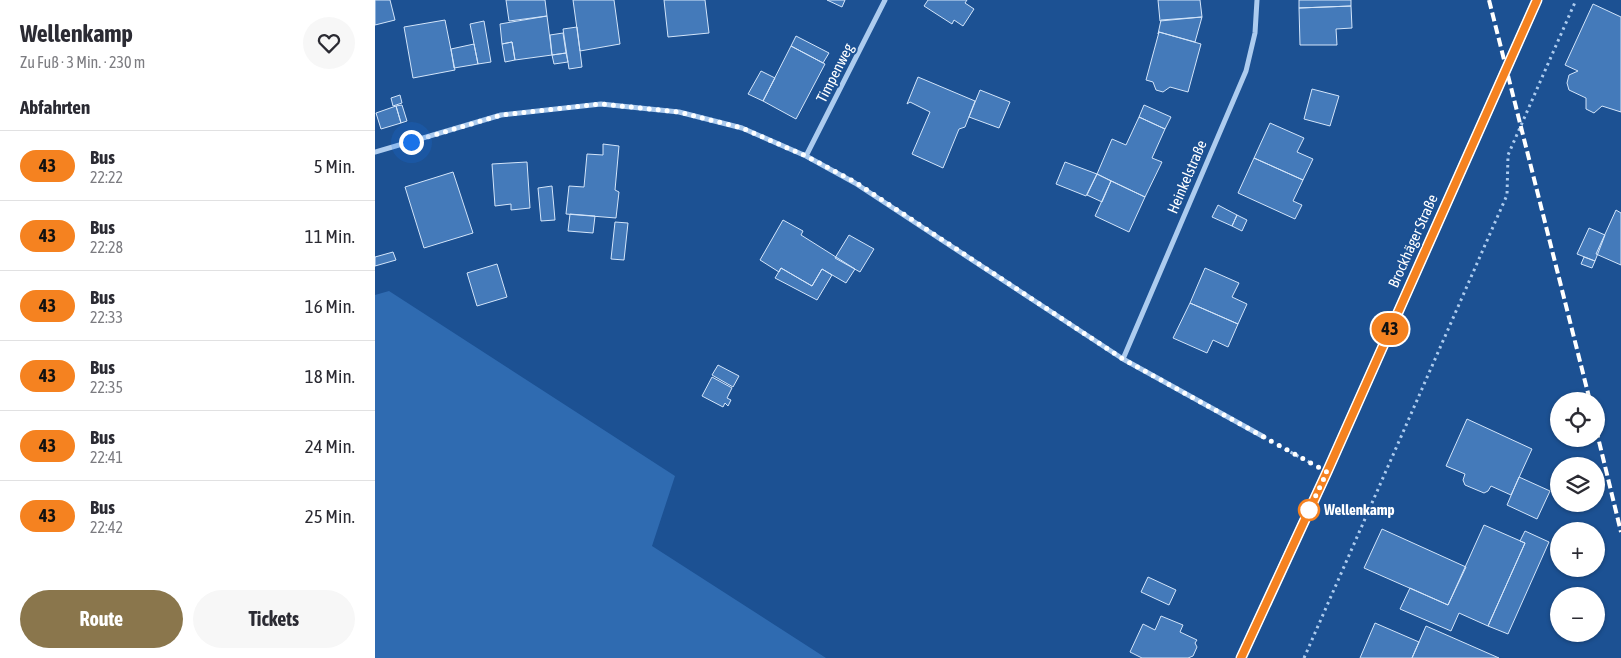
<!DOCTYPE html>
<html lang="de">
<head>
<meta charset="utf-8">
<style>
  :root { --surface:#fff; --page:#f7f7f7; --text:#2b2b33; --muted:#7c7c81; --line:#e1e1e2; --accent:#8a764c }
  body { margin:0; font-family:"Asap Condensed",sans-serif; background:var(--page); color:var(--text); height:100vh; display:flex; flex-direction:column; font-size:19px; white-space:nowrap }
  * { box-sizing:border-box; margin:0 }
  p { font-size:16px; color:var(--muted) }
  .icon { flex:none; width:28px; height:28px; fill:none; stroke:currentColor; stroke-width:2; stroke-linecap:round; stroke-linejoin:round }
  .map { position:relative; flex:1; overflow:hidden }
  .sheet { display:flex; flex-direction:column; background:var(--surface); width:375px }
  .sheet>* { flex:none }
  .badge { padding:0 10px; border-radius:16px; font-size:18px; line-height:32px }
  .controls { position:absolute; left:1175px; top:392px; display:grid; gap:10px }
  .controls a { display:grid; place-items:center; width:55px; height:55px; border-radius:50%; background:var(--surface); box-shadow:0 1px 4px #0004; font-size:25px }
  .you { position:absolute; width:25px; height:25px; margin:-12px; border:4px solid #fff; border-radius:50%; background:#1a73e8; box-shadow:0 0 0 8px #1a73e833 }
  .map>.badge { position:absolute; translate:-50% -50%; box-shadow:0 0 0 2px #fff }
  h2 { padding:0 20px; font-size:19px; line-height:45px }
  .round { display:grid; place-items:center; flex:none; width:52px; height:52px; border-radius:26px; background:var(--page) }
  .head { display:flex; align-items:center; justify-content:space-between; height:85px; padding:0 20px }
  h1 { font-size:24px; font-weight:700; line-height:38px }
  .button { display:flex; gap:10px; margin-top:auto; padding:10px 20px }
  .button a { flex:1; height:58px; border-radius:30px; background:var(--accent); color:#fff; font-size:20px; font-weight:700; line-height:58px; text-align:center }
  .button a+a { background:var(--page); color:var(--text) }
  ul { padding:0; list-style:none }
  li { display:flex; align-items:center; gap:15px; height:70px; padding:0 20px; border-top:1px solid var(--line) }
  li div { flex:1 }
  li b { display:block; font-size:19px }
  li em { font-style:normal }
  li .badge { min-width:55px; font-weight:700; text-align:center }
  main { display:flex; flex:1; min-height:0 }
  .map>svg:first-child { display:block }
</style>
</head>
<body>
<main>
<section class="sheet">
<div class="head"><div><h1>Wellenkamp</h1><p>Zu Fuß · 3 Min. · 230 m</p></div><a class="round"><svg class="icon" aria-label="heart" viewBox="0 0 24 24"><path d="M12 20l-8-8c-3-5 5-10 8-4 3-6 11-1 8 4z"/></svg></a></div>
<h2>Abfahrten</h2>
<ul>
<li><span class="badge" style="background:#f58220;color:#111">43</span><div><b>Bus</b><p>22:22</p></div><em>5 Min.</em></li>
<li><span class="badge" style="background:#f58220;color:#111">43</span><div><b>Bus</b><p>22:28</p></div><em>11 Min.</em></li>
<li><span class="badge" style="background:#f58220;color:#111">43</span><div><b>Bus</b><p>22:33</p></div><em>16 Min.</em></li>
<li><span class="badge" style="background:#f58220;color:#111">43</span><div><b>Bus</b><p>22:35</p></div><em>18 Min.</em></li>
<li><span class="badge" style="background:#f58220;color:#111">43</span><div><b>Bus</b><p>22:41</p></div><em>24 Min.</em></li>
<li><span class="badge" style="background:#f58220;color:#111">43</span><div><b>Bus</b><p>22:42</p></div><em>25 Min.</em></li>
</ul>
<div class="button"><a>Route</a><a>Tickets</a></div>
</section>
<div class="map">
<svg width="1246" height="658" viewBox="0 0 1246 658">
  <rect width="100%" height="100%" fill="#1c5193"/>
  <path fill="#2f6bb1" d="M14,291L300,476L277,546L451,658H0V295Z"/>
  <path fill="#447aba" stroke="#d3e5fa" d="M0,0H15L20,20L0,25Z
    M131,0H170L172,16L134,21Z
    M198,0H239L245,44L205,51Z
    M289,0H330L334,33L293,37Z
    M452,0H470L467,7Z
    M553,0H592L590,3L599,9L588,26L579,20L577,24L549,6Z
    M783,0H825L827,17L785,21Z
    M924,0H976V6L924,8Z
    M1218,4L1246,17V112L1227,106L1219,113L1211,109V98L1194,90L1192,83L1194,75L1203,71L1190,65Z
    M976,6L977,28L961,29L962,45H925L924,8Z
    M172,16L177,55L140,60L137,42L127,44L125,24Z
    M827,17L820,42L784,32L783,34L786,20Z
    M70,20L80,70L38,78L29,27Z
    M109,21L116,62L103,64L95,24Z
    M202,27L207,67L194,69L188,29Z
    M784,32L826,44L813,92L795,87L788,92L781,90L778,82L771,80Z
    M188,33L191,53L177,55L175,35Z
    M421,36L454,53L448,63L416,46Z
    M137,42L140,60L130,62L127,44Z
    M99,44L103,64L79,68L76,49Z
    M416,46L450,64L421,119L388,101Z
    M191,53L193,62L179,64L177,55Z
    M386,71L400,78L388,101L373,94Z
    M543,77L600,101L590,127L584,129L568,168L537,154L555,112L535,102L532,104Z
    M937,89L964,96L955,126L929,119Z
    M605,90L635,102L624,128L594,117Z
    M25,95L27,103L18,106L16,98Z
    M27,105L32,121L26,123L21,106Z
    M769,105L796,117L790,129L764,117Z
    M21,106L26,123L6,129L1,113Z
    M764,117L790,129L777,158L787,162L770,197L722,174L737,139L751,145Z
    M895,123L929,138L922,152L938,159L928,180L879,158Z
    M228,144L244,146L240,190L244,192L241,218L191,214L194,186L209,187L212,154L228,155Z
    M879,158L928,180L918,201L927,205L920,219L863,193Z
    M152,162L155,208L136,210V204L120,206L117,164Z
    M690,162L722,174L711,196L681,184Z
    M78,172L98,233L49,248L30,187Z
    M722,174L736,181L727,202L712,195Z
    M736,181L770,197L754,232L720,216Z
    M177,186L180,220L166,221L163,188Z
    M843,205L862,215L857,226L837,217Z
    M1241,210L1246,213V265L1221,254Z
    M195,214L220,216L218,233L193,231Z
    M862,215L872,220L867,231L857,226Z
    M408,220L428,231L426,235L480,269L471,283L447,269L437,286L406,268L404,272L385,260Z
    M240,222L253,223L249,260L236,259Z
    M1214,228L1230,235L1220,261L1202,254Z
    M474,235L499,249L485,272L460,258Z
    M18,252L21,260L0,266V257Z
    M1209,257L1220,261L1217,268L1206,264Z
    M122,264L132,297L102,306L92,273Z
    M406,268L437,286L447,269L457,275L442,300L400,278Z
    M830,268L864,283L857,297L872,304L863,324L815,303Z
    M815,303L863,324L853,347L838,340L832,353L798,338Z
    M343,365L364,376L358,387L337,375Z
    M337,377L357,388L352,398L356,400L353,406L350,403L348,407L327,396Z
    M1092,419L1157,449L1136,495L1116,486L1113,491L1109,493L1090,485L1088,480L1090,474L1071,466Z
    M1144,477L1175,491L1162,519L1132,505Z
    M1109,525L1150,543L1113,626L1084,613L1076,631L1025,609L1035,588L1073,605Z
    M1007,529L1091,567L1073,605L989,568Z
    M1150,531L1174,542L1133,634L1113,626L1150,543L1145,541Z
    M773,577L801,590L794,605L766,592Z
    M786,616L808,625L805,632L822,640L820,643L822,647L818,656L813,658H767L755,652L768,624L780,630Z
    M1000,623L1044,642L1037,658H985Z
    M1051,626L1124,658H1037Z"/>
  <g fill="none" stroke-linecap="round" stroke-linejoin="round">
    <path stroke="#adccef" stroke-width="3" stroke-dasharray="2.5 4" stroke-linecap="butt" d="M904,446L934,462
      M929,658L1132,195L1133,155L1201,0"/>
    <path stroke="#adccef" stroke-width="5" d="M0,152L126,115L226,104L304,112L367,128L431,156L480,183L748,359L889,437
      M431,156L510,0
      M748,359L871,71L880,33L882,0"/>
    <path stroke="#dae9fb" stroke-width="10" d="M866,658L952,472L1162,0"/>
    <path stroke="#fff" stroke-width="4" stroke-dasharray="9 4" stroke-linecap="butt" d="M1114,0L1215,401
      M1221,429L1246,532"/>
  </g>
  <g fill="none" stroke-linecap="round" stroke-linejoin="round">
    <g stroke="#fff" stroke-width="11">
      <path id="line" d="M866,658L952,472L1162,0"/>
    </g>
    <use href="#line" stroke="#f58220" stroke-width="8"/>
    <path stroke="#fff" stroke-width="5" stroke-dasharray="0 9" d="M36,142L126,115L226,104L304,112L367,128L431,156L480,182L748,359L952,472L934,510"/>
  </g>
  <circle fill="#fff" stroke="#f58220" stroke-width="2.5" cx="934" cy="510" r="10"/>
  <g text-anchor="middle" stroke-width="4" stroke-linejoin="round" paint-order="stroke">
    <g font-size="15" fill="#fff" stroke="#1c5193">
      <text transform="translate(460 73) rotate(-63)" y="5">Timpenweg</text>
      <text transform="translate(812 177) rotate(-67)" y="5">Heinkelstraße</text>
      <text transform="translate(1038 241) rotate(-66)" y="5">Brockhäger Straße</text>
    </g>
    <g font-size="15" font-weight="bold" fill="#fff" stroke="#1c5193" text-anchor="start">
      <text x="949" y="515">Wellenkamp</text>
    </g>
  </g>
</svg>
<div class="controls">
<a><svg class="icon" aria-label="locate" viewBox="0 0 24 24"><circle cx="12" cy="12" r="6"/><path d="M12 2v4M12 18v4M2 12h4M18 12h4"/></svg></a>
<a><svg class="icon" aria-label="layers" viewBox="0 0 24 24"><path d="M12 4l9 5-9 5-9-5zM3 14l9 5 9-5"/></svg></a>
<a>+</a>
<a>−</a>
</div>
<div class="you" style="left:36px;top:142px"></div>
<b class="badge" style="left:1015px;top:329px;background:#f58220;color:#111">43</b>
</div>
</main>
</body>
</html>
